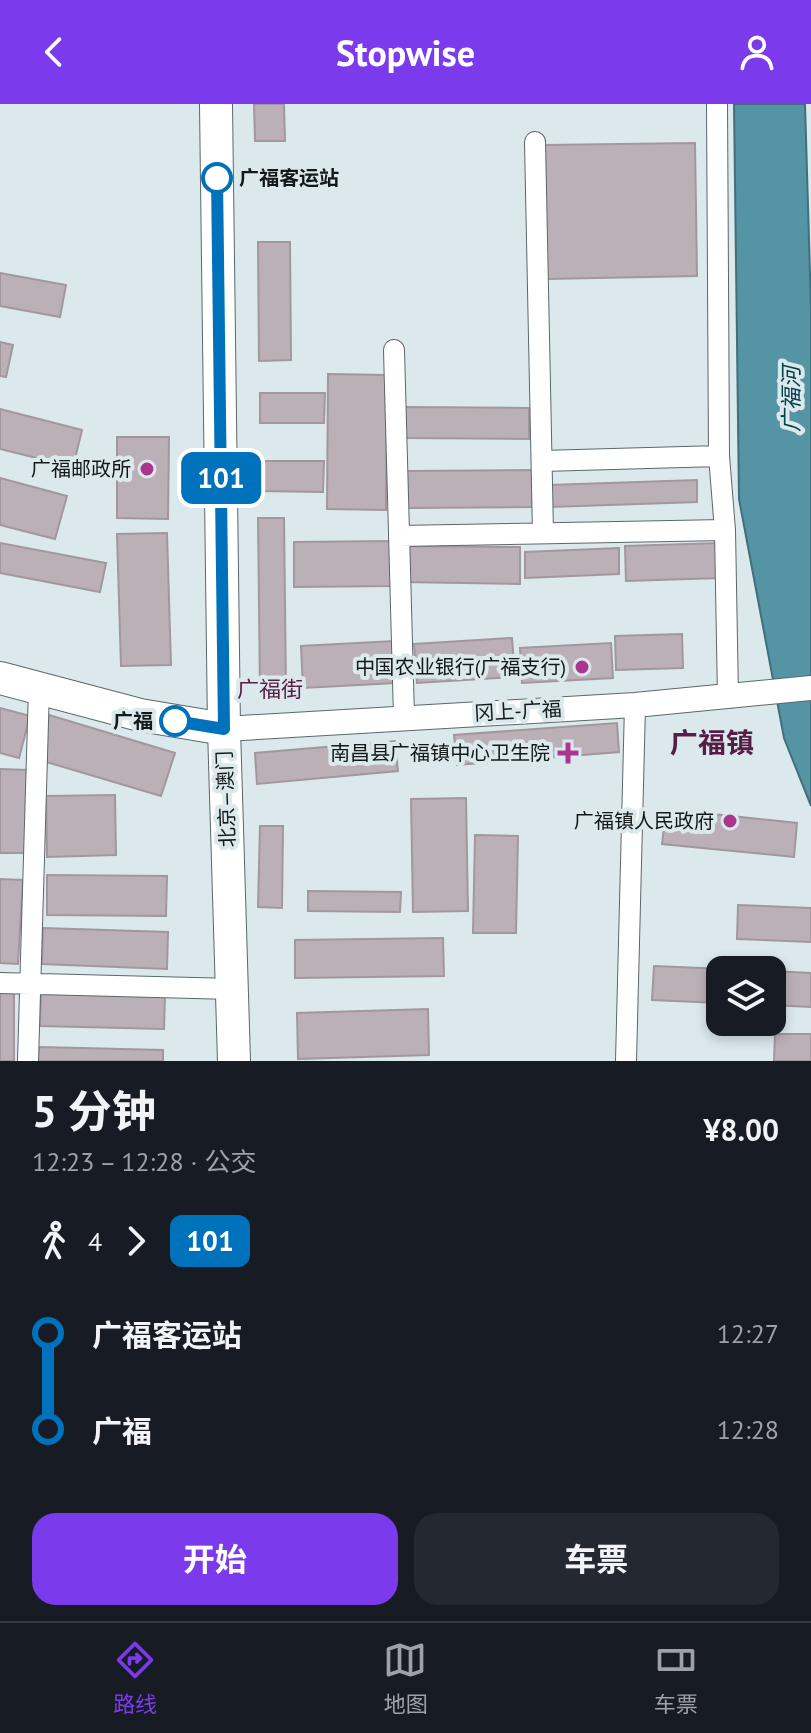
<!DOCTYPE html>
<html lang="zh">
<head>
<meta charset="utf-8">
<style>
  :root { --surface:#171b24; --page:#242831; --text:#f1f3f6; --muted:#9ea1a6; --line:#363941; --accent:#7c3aed }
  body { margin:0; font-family:"PT Sans","Noto Sans SC",sans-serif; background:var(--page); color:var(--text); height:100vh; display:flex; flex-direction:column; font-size:30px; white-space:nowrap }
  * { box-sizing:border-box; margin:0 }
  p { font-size:26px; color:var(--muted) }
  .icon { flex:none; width:44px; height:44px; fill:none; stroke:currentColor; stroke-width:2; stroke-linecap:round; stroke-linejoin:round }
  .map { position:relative; height:957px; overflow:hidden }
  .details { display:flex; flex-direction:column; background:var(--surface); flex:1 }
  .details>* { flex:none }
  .badge { padding:0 16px; border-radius:12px; font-size:28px; line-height:52px }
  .tools { position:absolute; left:706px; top:852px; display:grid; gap:16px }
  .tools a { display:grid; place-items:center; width:80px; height:80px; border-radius:16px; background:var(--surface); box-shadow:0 4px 12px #0003; font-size:40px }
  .map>.badge { position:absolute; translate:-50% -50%; box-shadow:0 0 0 4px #fff }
  .legs { display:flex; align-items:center; gap:12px; height:88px; padding:0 32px; font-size:26px }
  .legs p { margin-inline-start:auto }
  .headline { display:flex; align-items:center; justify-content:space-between; height:136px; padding:0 32px }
  h1 { font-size:44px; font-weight:700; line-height:60px }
  .button { display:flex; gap:16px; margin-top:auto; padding:16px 32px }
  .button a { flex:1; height:92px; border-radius:24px; background:var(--accent); color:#fff; font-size:32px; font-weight:700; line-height:92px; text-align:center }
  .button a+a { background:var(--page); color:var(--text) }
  ul { padding:0 32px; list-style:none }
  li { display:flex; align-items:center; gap:28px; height:96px; font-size:30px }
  li i { display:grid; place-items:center; width:12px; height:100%; margin:0 10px; background:currentColor }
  li i::after { content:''; width:20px; height:20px; margin:-10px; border:6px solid; border-radius:50%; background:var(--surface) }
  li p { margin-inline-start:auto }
  li:first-child i { background:linear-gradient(#0000 50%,currentColor 0) }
  li:last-child i { background:linear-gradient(currentColor 50%,#0000 0) }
  header { display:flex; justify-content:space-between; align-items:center; height:104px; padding:0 32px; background:var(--accent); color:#fff; font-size:36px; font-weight:700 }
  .dock { display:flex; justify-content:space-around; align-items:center; height:112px; border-top:2px solid var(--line); background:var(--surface); font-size:22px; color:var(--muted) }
  .dock a { display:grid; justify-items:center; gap:4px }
  .dock .on { color:var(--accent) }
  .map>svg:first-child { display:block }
</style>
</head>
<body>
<header><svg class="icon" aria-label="back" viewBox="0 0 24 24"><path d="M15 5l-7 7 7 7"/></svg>Stopwise<svg class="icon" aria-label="person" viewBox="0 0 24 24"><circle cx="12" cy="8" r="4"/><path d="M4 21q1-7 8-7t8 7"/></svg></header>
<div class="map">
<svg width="811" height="957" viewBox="0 0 811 957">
  <rect width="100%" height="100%" fill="#dbe8ec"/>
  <path fill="#5594a4" stroke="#416f7a" stroke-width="2" d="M734,0H805L811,204V702L784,634L739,395Z"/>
  <path fill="#bbb0b7" stroke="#a1979d" stroke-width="2" d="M254,0H284L285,37H255Z
    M695,39L697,172L547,175L545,41Z
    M258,138H290L291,256L259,257Z
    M0,169L66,181L60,213L0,202Z
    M0,238L13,241L6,273L0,272Z
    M328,270L387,271L386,406L327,405Z
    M260,289H325L324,319H260Z
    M404,303L529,304V335L404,334Z
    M0,305L82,326L73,363L0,345Z
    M117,333H169L168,415L117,414Z
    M259,357H324L323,388L259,387Z
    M532,366L533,403L408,404L407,367Z
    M0,374L67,392L55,435L0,421Z
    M697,376V398L550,403L549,381Z
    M258,414H284L286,586H260Z
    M167,429L171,561L121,562L117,430Z
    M392,437V482L294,483V438Z
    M0,439L106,459L100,488L0,469Z
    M720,439L721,474L626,477L625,442Z
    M402,442L520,443V480L402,478Z
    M619,444V470L525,474V448Z
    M682,530L683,564L616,566L615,532Z
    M512,534L515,573L417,579L414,540Z
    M394,537L396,579L303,584L301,542Z
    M611,539L613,574L522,579L520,544Z
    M0,604L30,612L19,654L0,649Z
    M49,611L175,649L161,692L43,657Z
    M617,619L619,648L457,661L454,631Z
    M395,637L398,667L257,680L255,649Z
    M0,665L28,666L26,749H0Z
    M115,691L116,751L47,753L46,692Z
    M466,694L468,807L413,808L411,695Z
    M666,705L797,719L794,753L662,740Z
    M260,722H283L282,804L258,803Z
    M475,731L518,732L516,829H473Z
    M47,771L167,772L166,812L47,811Z
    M0,775L23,776L18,860L0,859Z
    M308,787L401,788L400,808L308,807Z
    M738,801L811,804V838L737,835Z
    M43,824L168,828L167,865L42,860Z
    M443,834L444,872L295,874V836Z
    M654,862L747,866H720V899L652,896Z
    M772,867L811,869V903L772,901Z
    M0,888H14V957H0Z
    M41,888L165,891L164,925L40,922Z
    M428,905L429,951L298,955L297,909Z
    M775,930H811V957H774Z
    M39,943L163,946V957H38Z"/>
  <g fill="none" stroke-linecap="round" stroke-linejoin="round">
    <g stroke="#5c676a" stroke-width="22">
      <path id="minor" d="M717,0L719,352L725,426L728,594
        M535,38L543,429
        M394,246L404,613
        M542,357L719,352
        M399,432L725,426
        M0,879L233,885
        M28,957L39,584
        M626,957L635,601"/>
    </g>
    <g stroke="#5c676a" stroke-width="26">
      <path id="tertiary" d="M224,625L635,601L811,584"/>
    </g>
    <g stroke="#5c676a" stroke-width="34">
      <path id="primary" d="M0,574L140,611L224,625"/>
    </g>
    <g stroke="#5c676a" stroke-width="34">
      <path id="trunk" d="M216,0L224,625L234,957"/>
    </g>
    <use href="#minor" stroke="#fff" stroke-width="20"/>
    <use href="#tertiary" stroke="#fff" stroke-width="24"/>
    <use href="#primary" stroke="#fff" stroke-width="32"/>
    <use href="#trunk" stroke="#fff" stroke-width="32"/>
  </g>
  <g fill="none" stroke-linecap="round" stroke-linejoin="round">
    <g stroke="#fff" stroke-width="18">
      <path id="line-1" d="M175,617L224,625L217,74"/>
    </g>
    <use href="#line-1" stroke="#0072bc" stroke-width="12"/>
  </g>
  <g fill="#fff" stroke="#0072bc" stroke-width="4">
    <circle cx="217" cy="74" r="14"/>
    <circle cx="175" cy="617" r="14"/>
  </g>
  <g fill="#ab368e" stroke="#dbe8ec" stroke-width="3">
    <circle cx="147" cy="365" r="8"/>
    <circle cx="582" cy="563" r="8"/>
    <path d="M564 637h8v8h8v8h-8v8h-8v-8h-8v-8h8z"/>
    <circle cx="730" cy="717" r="8"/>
  </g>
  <g text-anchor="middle" stroke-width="8" stroke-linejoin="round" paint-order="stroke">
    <g font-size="20" font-weight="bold" fill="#131819" stroke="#dbe8ec" text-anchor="start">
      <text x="239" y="81">广福客运站</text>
      <text x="153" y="624" text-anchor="end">广福</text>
    </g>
    <g font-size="20" fill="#131819" stroke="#dbe8ec" text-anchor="end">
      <text x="131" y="372">广福邮政所</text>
      <text x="566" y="570">中国农业银行(广福支行)</text>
      <text x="550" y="656">南昌县广福镇中心卫生院</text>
      <text x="714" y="724">广福镇人民政府</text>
    </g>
    <g font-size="20" fill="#131819" stroke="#dbe8ec">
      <text transform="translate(518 607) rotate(-3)" y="7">冈上-广福</text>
      <text transform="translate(226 695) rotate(-92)" y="7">北京—澳门</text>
    </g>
    <g font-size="22" font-style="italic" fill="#05414d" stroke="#dbe8ec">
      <text transform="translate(791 295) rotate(-90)" y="8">广福河</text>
    </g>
    <g font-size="22" fill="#561d47" stroke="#dbe8ec">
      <text x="270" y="593">广福街</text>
    </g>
    <g font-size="28" font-weight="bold" fill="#561d47" stroke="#dbe8ec">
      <text x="712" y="649">广福镇</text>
    </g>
  </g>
</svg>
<div class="tools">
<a><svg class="icon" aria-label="layers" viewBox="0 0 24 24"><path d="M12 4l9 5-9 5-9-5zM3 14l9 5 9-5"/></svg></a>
</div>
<b class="badge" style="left:221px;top:374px;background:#0072bc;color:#fff">101</b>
</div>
<section class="details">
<div class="headline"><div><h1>5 分钟</h1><p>12:23 – 12:28 · 公交</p></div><b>¥8.00</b></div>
<div class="legs"><svg class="icon" aria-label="walk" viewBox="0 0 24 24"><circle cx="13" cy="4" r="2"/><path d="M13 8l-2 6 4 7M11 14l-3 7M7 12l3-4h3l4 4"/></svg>4<svg class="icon" aria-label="forward" viewBox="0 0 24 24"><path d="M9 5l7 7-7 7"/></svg><b class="badge" style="background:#0072bc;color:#fff">101</b></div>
<ul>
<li><i style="color:#0072bc"></i><b>广福客运站</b><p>12:27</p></li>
<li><i style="color:#0072bc"></i><b>广福</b><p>12:28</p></li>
</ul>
<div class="button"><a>开始</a><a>车票</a></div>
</section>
<nav class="dock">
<a class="on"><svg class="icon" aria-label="directions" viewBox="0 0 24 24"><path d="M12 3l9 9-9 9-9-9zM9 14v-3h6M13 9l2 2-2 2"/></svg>路线</a>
<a><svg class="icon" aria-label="map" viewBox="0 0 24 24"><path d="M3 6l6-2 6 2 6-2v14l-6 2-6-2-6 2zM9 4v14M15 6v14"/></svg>地图</a>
<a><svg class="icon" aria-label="tickets" viewBox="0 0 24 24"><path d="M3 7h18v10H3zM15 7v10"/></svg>车票</a>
</nav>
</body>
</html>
